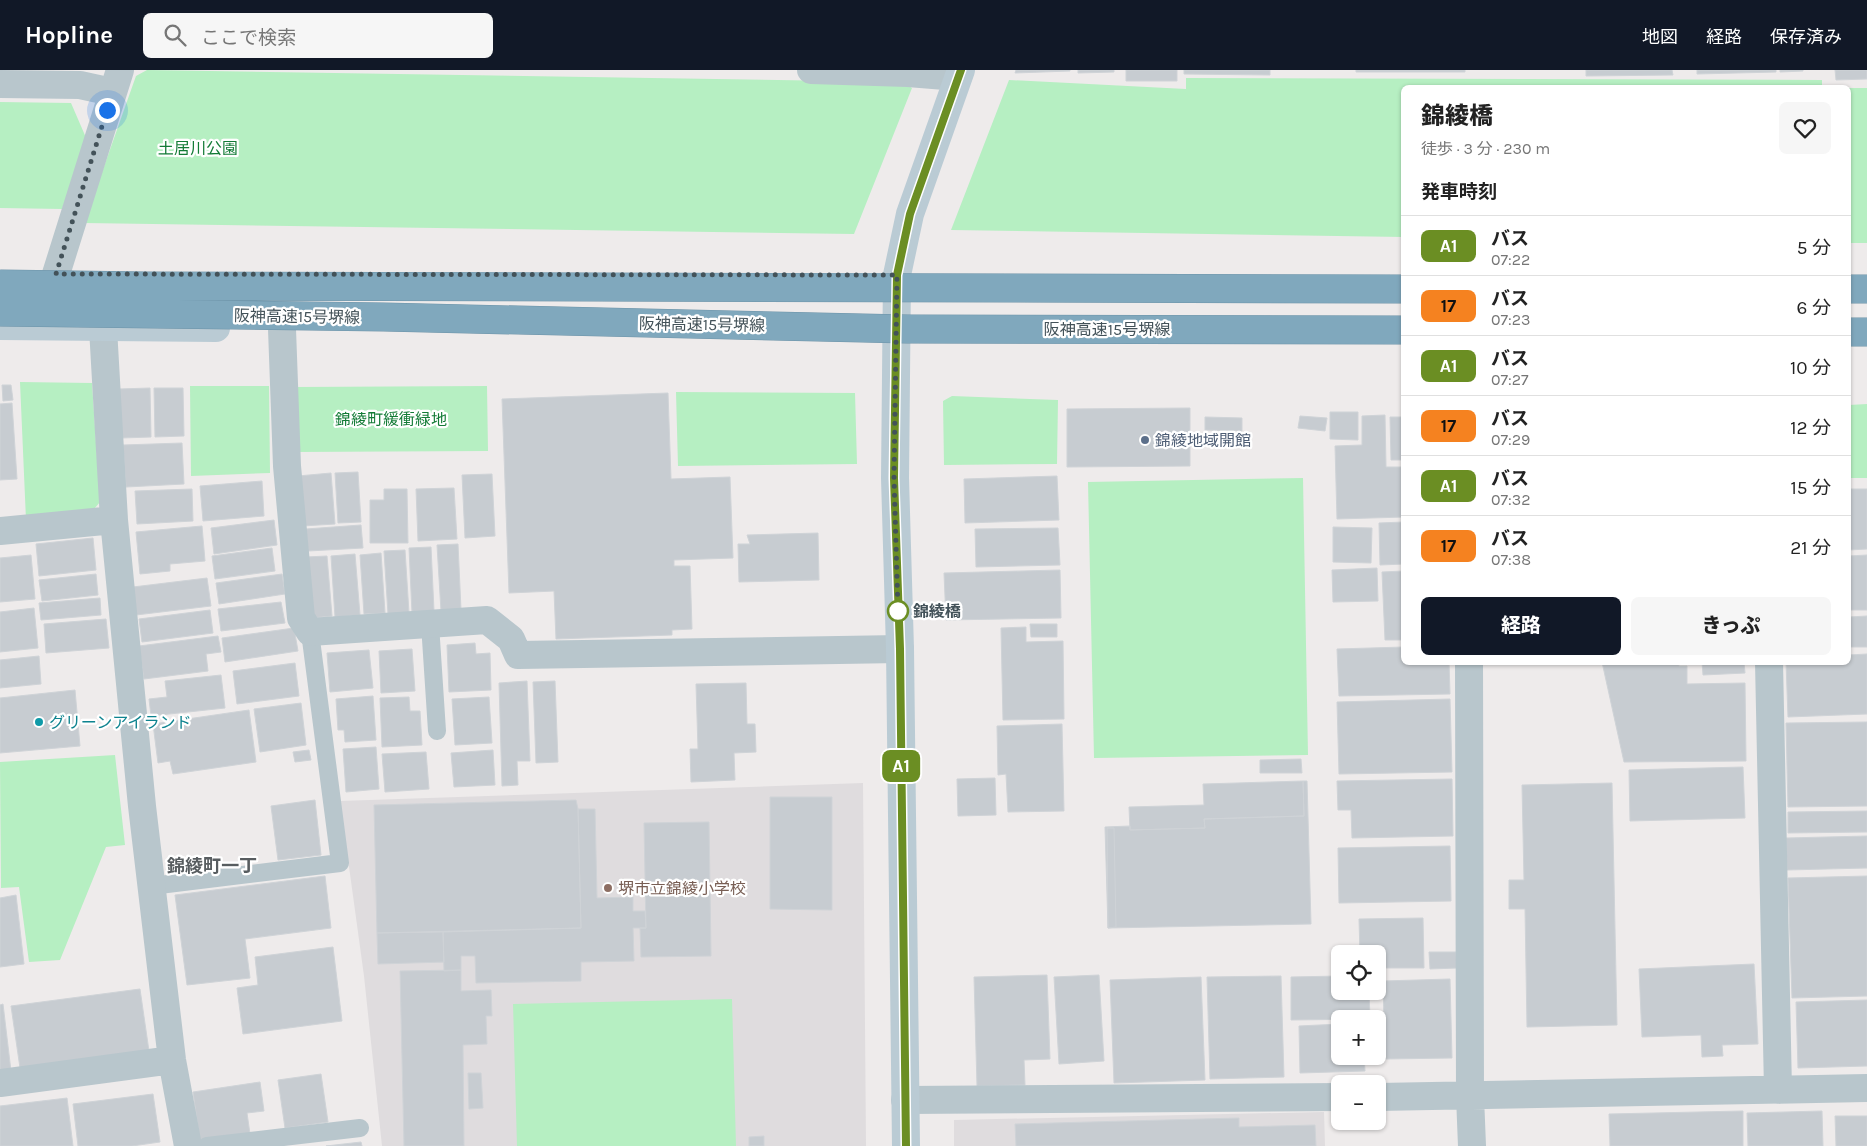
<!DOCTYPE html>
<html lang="ja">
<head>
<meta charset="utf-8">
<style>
  :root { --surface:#fff; --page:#f6f6f6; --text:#222; --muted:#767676; --line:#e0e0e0; --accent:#111827 }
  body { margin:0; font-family:Karla,"Noto Sans JP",sans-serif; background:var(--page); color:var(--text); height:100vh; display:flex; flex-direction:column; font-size:19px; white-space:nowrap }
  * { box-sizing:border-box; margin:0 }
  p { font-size:16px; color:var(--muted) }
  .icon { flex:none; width:28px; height:28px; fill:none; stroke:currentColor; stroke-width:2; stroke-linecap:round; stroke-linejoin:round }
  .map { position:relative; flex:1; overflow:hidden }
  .drawer { position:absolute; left:1401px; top:15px; width:450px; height:580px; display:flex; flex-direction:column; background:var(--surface); border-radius:8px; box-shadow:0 1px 4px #0004 }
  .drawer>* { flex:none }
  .badge { padding:0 10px; border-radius:8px; font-size:18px; line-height:32px }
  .buttons { position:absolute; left:1331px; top:875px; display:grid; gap:10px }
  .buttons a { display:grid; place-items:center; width:55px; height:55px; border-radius:8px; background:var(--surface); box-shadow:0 1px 4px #0004; font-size:25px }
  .you { position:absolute; width:25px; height:25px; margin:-12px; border:4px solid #fff; border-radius:50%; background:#1a73e8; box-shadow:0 0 0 8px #1a73e833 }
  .map>.badge { position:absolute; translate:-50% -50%; box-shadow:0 0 0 2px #fff }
  h2 { padding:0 20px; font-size:19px; line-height:45px }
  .round { display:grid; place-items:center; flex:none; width:52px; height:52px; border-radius:8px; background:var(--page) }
  .overview { display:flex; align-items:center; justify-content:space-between; height:85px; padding:0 20px }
  h1 { font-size:24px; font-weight:800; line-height:38px }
  .action { display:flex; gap:10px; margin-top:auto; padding:10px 20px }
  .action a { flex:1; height:58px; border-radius:8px; background:var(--accent); color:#fff; font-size:20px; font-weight:800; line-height:58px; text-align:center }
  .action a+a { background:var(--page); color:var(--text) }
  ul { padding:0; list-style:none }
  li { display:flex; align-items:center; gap:15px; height:60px; padding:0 20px; border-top:1px solid var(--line) }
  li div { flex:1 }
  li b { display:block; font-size:19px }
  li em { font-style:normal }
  li .badge { min-width:55px; font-weight:700; text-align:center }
  header { display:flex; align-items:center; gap:30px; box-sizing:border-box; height:70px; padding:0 25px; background:var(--accent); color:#fff }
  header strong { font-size:24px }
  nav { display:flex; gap:28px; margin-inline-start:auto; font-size:18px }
  .search { width:350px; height:45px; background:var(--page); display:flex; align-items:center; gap:12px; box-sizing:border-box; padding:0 18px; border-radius:8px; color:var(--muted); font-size:19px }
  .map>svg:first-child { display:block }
</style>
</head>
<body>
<header>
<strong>Hopline</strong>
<div class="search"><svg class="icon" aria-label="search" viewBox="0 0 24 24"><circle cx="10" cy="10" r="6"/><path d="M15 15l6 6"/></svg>ここで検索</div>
<nav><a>地図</a><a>経路</a><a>保存済み</a></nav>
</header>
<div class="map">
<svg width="1867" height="1076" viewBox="0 0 1867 1076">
  <rect width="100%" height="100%" fill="#eeebeb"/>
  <path fill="#dfdcde" d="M863,713L866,1076H382L364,906L340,731Z
    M1324,1042L1325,1076H954V1050Z"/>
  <path fill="#b6efc2" d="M147,0L902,12L912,18L854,164L84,153L136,6Z
    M1186,8L1822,10V17L1404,18V167L951,160L1009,10L1186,19Z
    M1849,18H1867V173H1849Z
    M0,32L71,33L87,70L62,139L0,138Z
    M20,312L92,313L100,432L89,445L26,450Z
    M190,316H269L270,403L191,406Z
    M487,316L488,381L295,382V317Z
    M676,322L855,323L857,394L678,396Z
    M952,326L1058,330L1057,394L944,395L943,331Z
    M1867,334V408H1849V335Z
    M1303,408L1308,685L1094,688L1088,412Z
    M115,685L125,775L106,777L60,890L29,892L19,817L1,818L0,692Z
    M732,929L736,1076H517L513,934Z"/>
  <path fill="#c7ccd1" stroke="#cfd3d7" d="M1016,0H1070V1L1015,3Z
    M1078,0H1114V2L1078,3Z
    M1126,0H1177V11H1126Z
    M1184,0H1270V5L1184,4Z
    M1356,0H1465V2H1356Z
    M1586,0H1672L1673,5L1586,6Z
    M1697,0H1776V2L1697,4Z
    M1780,0H1803V1L1780,2Z
    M1835,0H1867V9L1836,10Z
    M2,315H11L13,330L3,331Z
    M150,318L151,367L121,368L119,319Z
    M154,318H183L184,366L155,367Z
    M668,323L671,409L730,407L733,488L674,490V496H690L692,559L672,560V565L556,569L554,521L509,523L502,329Z
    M12,333L17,409L0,410V334Z
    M1190,338V396L1067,397V339Z
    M1330,342H1358V370L1330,369Z
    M1385,345L1386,397H1404V447L1337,449L1335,376L1362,375V346Z
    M1300,346L1327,348L1325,361L1298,358Z
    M1205,347L1242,348V361L1205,360Z
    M1390,347H1404V390H1391Z
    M182,373L184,414L126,417L123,375Z
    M358,402L361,452L338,453L335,403Z
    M331,403L335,454L302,456L298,406Z
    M492,404L495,466L465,468L462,405Z
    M1057,406L1059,450L965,453L964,409Z
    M262,411L264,446L203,451L200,416Z
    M454,418L457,469L418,471L416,419Z
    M192,419L193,451L137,454L135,421Z
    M384,419H407L408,473H370V430H384Z
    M1849,419H1867V479L1849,480Z
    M274,450L277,475L214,484L211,458Z
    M1404,452V494L1380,495L1379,453Z
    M361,455L363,478L308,481L306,459Z
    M202,456L205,491L170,494V501L140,504L136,462Z
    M1333,457L1372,458L1371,493L1333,492Z
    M1058,458L1060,495L976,497L975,459Z
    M818,463L819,510L739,512L738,474H750L747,465Z
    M93,468L96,500L39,506L36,474Z
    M458,474L461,540L441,541L437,475Z
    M431,477L434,541L412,543L409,478Z
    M272,478L275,501L215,509L212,486Z
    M405,480L409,543L388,544L384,481Z
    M381,483L385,543L364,544L360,485Z
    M355,484L360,545L335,547L331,486Z
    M31,485L35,529L0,532V488Z
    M1867,485V540H1849V486Z
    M327,486L332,546L311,548L306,487Z
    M1377,498L1378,531L1333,532L1332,500Z
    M1060,500L1061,548L946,550L944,503Z
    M1404,501V570H1385L1382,502Z
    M96,504L98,525L42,531L39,510Z
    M282,504L285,524L219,534L216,513Z
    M207,508L211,536L136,545L133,517Z
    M100,528L101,545L41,550L39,533Z
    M281,532L285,553L221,561L218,539Z
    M34,538L38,578L0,582V542Z
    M210,540L213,563L142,572L139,549Z
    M1867,546V577H1849V547Z
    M106,549L109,578L46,583L44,554Z
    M1030,554H1057V567H1031Z
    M1026,557V572L1063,571L1064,649L1003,650L1001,558Z
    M294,558L298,581L225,592L222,568Z
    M218,566L221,582L206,584L208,601L144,609L139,576Z
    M475,573L476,584L490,583L491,620L449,622L447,575Z
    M1404,577V592H1449L1450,624L1339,626L1337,579Z
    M412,579L415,621L381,623L379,581Z
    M369,580L373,618L330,622L327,583Z
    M1867,584V644L1788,647L1786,592H1849V585Z
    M39,586L41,614L0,618V590Z
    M1602,592H1679V596H1687V614L1745,613L1746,691L1624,692Z
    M1702,592H1744L1745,603L1703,605Z
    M295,593L299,626L237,634L233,601Z
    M221,605L225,638L151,646L149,629L167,627L165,611Z
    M527,611L530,691H517L518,715L502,716L499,613Z
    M555,611L558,692L536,693L533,612Z
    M746,613L747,654H755L756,682L734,683L735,710L691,712L690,679H698L696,614Z
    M75,620L80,676L0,683V628Z
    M373,626L376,670L345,672L344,660H338L336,629Z
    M409,627L410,641H420L422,675L382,677L380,628Z
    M489,627L492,673L455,675L452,629Z
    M1450,629L1452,702L1339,704L1337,632Z
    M301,633L306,675L260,682L254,639Z
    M249,640L256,692L173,704L170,691L158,693L153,654Z
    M1867,652V736L1788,737L1786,653Z
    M1062,654L1064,741L1008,742L1006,704L998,705L997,656Z
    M376,677L379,719L346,722L343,679Z
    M309,680L311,690L295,692L293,682Z
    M493,680L495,715L454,717L451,683Z
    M426,682L429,719L385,722L382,684Z
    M1301,689L1302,703H1260V690Z
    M1743,697L1745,748L1630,751L1629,700Z
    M995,708L996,745L958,746L957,709Z
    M1452,709L1453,766L1352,768L1351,740H1338L1337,711Z
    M1303,711L1304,746L1204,749L1205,758L1130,760L1129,737L1204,735L1203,714Z
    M1303,711H1307L1311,854L1108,858L1105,757L1130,756V760L1205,758L1204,749L1304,746Z
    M1612,713L1617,955L1527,957L1525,839H1509V810H1524L1522,715Z
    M770,727H832V840L770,839Z
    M315,730L321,785L278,790L271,736Z
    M576,730L578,739L581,858L377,863L374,735Z
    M578,739H595L597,828L633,827V841H645L646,858H633L634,891L581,892V911L476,913L475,886H461V900L444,901L443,862L581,858Z
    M1867,741V762L1788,763V742Z
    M709,752L711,886L641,887L640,858H646L644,753Z
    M1107,758H1114L1116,857L1108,858Z
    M1867,766V798L1787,800L1786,768Z
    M1450,776L1451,831L1339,833L1338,778Z
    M325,806L331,858L245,869L250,908L187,915L175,825Z
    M1867,806V926L1792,928L1788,808Z
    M16,825L24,894L0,897V828Z
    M1423,848L1424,898H1378V884H1360L1359,849Z
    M443,862L444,892L378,894L377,863Z
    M333,877L342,951L243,964L237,918L258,915L255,887Z
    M1429,882H1456L1457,898L1430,899Z
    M1754,894L1758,974L1722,975L1723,986L1702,987L1701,965L1642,967L1639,899Z
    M461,900V921L491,920L492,946H486L487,974L463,975L464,1076H404L400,901Z
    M1047,905L1050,989L1024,990L1025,1015L977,1016L974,907Z
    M1099,905L1104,991L1059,994L1054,907Z
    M1281,906L1284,1007L1210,1009L1207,907Z
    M1340,906V921H1369L1370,949L1291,950V907Z
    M1201,907L1205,1010L1114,1013L1110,910Z
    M1450,909L1452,988L1385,989L1383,911Z
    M140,919L149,981L20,998L11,936Z
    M1867,930V996L1798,998L1796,932Z
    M3,934L11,1001L0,1002V935Z
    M1340,954V986H1364L1365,1001L1300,1003L1299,956Z
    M468,1003H481L483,1038L469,1039Z
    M321,1004L328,1052L285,1058L278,1010Z
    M260,1012L264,1041L247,1043L250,1064L200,1071L193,1022Z
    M153,1024L160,1072L132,1076H78L73,1034Z
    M67,1028L73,1076H0V1036Z
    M1743,1041V1076H1610L1609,1044Z
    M1822,1041L1823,1076H1748L1747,1043Z
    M1835,1046H1867V1076H1836Z
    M1239,1048V1057L1315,1055L1316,1076H1016L1015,1054Z
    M764,1066V1076H749V1067Z
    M361,1072L362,1076H326Z"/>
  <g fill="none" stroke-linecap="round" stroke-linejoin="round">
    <g stroke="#6c93a8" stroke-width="29">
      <path id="highway" d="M1849,219H1867
        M1849,262H1867"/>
    </g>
    <path stroke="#b8c6cc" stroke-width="18" d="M430,554L437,661
      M151,816L340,793L310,562
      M207,1076L360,1058"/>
    <path stroke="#b8c6cc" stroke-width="28" d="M811,0L908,3L958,7
      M0,14L80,15L112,22
      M56,204L120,0
      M103,258L114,450L142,736L172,990L188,1076
      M282,259L287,396L301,548L310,562L487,550L511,569L518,585L900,579
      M0,461L114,450
      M1469,592L1470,1026L1472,1076
      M1769,592L1778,1020
      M0,1013L172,990
      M1378,1027L1867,1018
      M905,1030L1340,1027"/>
    <path stroke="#bacbd4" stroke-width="28" d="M0,256L216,258
      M906,1076L900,579L895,408L897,205L910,144L961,0"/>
    <use href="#highway" stroke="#80a8bd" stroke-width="28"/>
    <g stroke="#6c93a8" stroke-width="29" stroke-linecap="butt">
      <path id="highway-bridge" d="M0,214L146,216L1404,219
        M0,242L384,247L907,259L1404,260"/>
    </g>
    <use href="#highway-bridge" stroke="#80a8bd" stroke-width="28"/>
  </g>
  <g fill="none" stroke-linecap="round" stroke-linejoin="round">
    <g stroke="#fff" stroke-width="11">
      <path id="line" d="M906,1076L900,579L894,408L897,205L910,144L961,0"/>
    </g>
    <use href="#line" stroke="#6b8e23" stroke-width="8"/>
    <path stroke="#435259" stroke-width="5" stroke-dasharray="0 9" d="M107,40L56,204L897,205L894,408L898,541"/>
  </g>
  <circle fill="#5c6f8a" stroke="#fff" stroke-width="2" cx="1145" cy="370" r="5"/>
  <circle fill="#fff" stroke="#6b8e23" stroke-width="2.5" cx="898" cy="541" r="10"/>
  <circle fill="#0f9aa8" stroke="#fff" stroke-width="2" cx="39" cy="652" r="5"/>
  <circle fill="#8d6e63" stroke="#fff" stroke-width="2" cx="608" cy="818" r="5"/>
  <g text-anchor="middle" stroke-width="4.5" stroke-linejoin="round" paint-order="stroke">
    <g font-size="16" fill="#137b36" stroke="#fff">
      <text x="198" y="84">土居川公園</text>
      <text x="391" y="355">錦綾町緩衝緑地</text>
    </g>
    <g font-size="16" fill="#435259" stroke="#fff">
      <text transform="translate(297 246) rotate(1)" y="6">阪神高速15号堺線</text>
      <text transform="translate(702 254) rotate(1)" y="6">阪神高速15号堺線</text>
      <text x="1107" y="265">阪神高速15号堺線</text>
    </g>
    <g font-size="16" fill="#4e5e75" stroke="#fff" text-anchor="start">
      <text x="1155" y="376">錦綾地域開館</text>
    </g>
    <g font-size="16" font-weight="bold" fill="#435259" stroke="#fff" text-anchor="start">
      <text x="913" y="547">錦綾橋</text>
    </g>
    <g font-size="16" fill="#0d838f" stroke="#fff" text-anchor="start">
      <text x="49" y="658">グリーンアイランド</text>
    </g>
    <g font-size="16" fill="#785e54" stroke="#fff" text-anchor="start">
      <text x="618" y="824">堺市立錦綾小学校</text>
    </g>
    <g font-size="18" font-weight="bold" fill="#585d60" stroke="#fff">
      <text x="212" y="802">錦綾町一丁</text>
    </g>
  </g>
</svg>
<div class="buttons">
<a><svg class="icon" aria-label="locate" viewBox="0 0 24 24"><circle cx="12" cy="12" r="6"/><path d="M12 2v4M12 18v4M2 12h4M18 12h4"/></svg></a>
<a>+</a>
<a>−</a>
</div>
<div class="you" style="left:107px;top:40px"></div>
<b class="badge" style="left:901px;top:696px;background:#6b8e23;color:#fff">A1</b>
<section class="drawer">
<div class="overview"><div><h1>錦綾橋</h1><p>徒歩 · 3 分 · 230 m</p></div><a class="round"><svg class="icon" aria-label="heart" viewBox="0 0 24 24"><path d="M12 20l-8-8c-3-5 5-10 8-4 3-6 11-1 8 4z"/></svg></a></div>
<h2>発車時刻</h2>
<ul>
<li><span class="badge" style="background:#6b8e23;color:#fff">A1</span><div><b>バス</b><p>07:22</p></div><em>5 分</em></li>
<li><span class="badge" style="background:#f58220;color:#111">17</span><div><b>バス</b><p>07:23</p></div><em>6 分</em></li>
<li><span class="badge" style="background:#6b8e23;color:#fff">A1</span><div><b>バス</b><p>07:27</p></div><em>10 分</em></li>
<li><span class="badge" style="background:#f58220;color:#111">17</span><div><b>バス</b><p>07:29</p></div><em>12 分</em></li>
<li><span class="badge" style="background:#6b8e23;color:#fff">A1</span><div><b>バス</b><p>07:32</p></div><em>15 分</em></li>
<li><span class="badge" style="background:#f58220;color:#111">17</span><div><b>バス</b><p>07:38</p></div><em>21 分</em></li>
</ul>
<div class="action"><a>経路</a><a>きっぷ</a></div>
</section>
</div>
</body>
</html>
